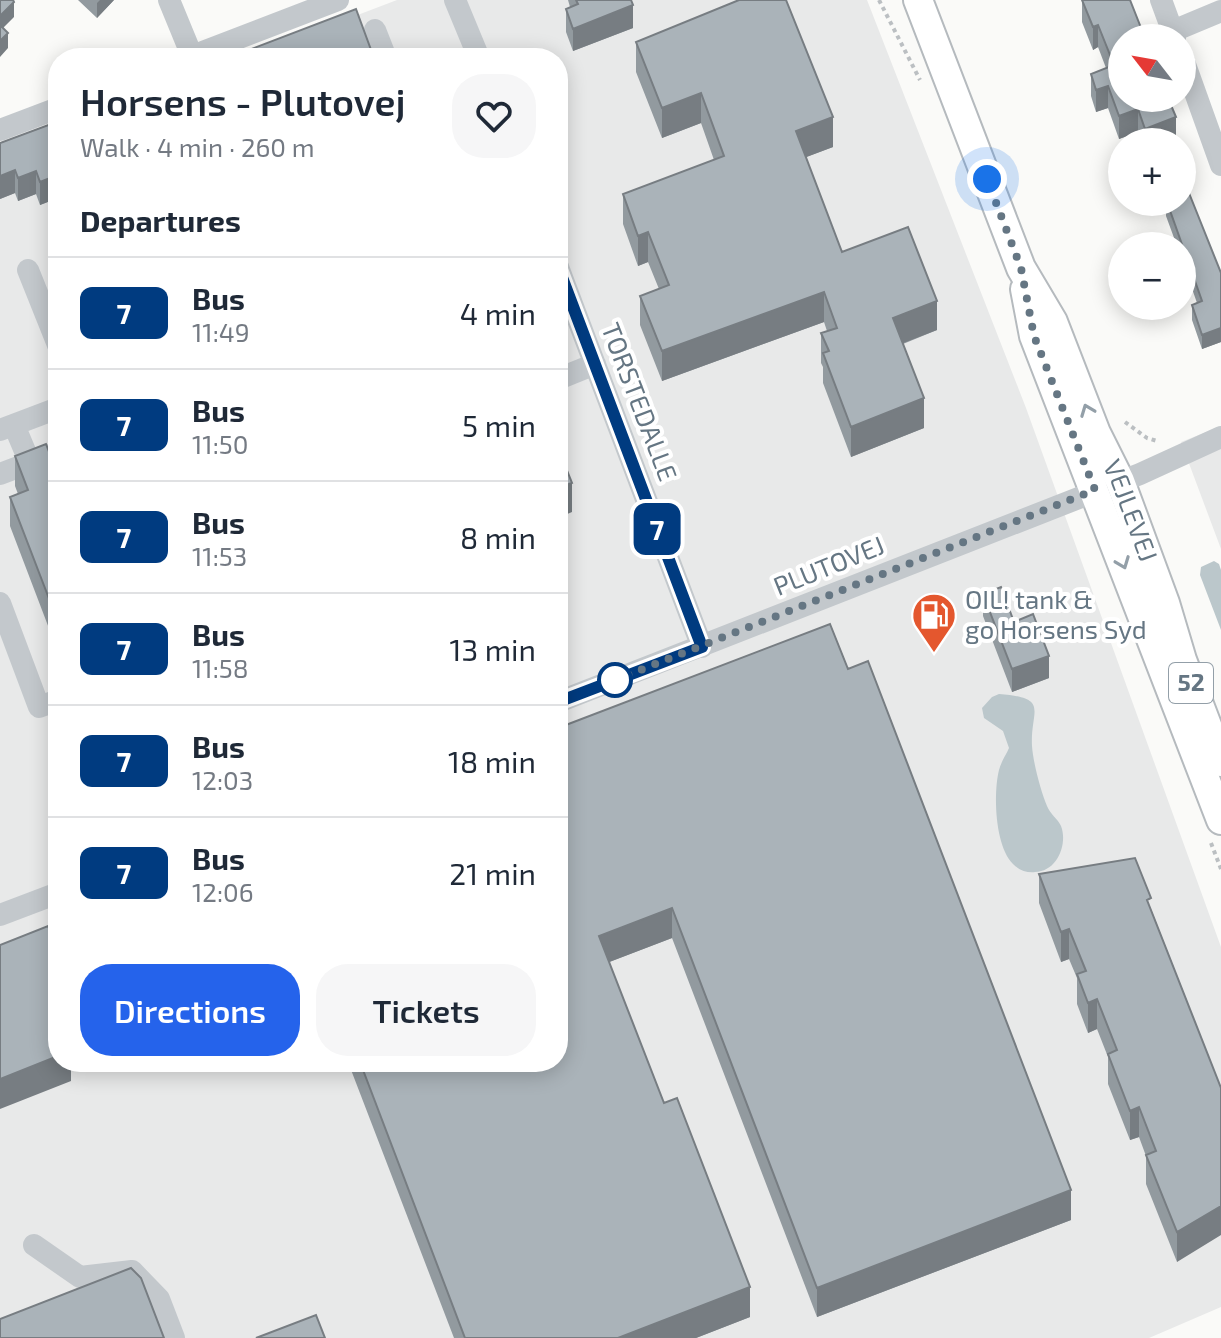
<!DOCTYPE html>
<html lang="en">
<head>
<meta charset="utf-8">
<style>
  :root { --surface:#fff; --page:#f6f6f7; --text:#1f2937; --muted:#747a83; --line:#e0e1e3; --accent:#2563eb }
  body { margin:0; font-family:"Exo 2",sans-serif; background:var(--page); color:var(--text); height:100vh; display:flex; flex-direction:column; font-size:30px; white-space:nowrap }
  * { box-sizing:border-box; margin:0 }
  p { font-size:26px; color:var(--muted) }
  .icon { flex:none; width:44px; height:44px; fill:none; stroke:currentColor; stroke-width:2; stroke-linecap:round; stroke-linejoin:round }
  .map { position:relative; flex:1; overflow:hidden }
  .panel { position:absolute; left:48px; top:48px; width:520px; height:1024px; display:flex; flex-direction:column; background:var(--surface); border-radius:32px; box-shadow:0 4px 20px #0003 }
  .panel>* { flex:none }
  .badge { padding:0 16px; border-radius:12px; font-size:28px; line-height:52px }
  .needle { width:52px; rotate:301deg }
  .controls { position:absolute; left:1108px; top:24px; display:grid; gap:16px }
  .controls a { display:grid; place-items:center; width:88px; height:88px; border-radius:50%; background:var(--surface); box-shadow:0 4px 20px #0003; font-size:40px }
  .you { position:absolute; width:40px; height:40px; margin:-20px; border:6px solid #fff; border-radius:50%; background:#1a73e8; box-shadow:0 0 0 12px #1a73e833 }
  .map>.badge { position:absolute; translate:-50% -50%; box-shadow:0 0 0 4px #fff }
  h2 { padding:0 32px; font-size:30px; line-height:72px }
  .round { display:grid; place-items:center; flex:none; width:84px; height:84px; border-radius:32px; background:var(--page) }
  .overview { display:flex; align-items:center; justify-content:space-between; height:136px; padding:0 32px }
  h1 { font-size:38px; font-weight:600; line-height:60px }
  .action { display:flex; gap:16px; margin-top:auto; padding:16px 32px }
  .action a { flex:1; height:92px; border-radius:32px; background:var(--accent); color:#fff; font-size:32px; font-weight:600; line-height:92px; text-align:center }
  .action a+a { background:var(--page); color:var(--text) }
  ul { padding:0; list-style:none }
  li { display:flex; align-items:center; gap:24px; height:112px; padding:0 32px; border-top:2px solid var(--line) }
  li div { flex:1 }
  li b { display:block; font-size:30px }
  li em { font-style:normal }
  li .badge { min-width:88px; font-weight:700; text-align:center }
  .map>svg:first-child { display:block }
</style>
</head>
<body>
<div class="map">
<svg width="1221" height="1338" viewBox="0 0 1221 1338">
  <rect width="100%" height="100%" fill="#fafaf8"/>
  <path fill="#e8e9e9" d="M397,0H867L1026,408L1221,947V1307L1149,1338H0V152L58,130V1062H558V58H245Z
    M1221,426V549L1181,442Z"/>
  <path fill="#bbc7cb" d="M1214,561L1219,564L1221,570V630L1200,575L1201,567Z
    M999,694C1051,698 1030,710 1032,746C1033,762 1041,792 1047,806C1050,814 1058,819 1061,826C1068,844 1057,872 1035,872C1027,873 1019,870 1013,864C995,846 993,794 999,770C1001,762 1006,755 1009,748L1003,731L984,718L982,708L992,697Z"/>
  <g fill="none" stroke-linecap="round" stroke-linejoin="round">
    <g stroke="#b5babe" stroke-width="32">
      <g id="major">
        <path id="s1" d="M918,0L1021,268L1053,322L1096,433L1120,481L1165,603L1182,660L1221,762"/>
        <path d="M1025,289L1034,336L1221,820"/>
      </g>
    </g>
    <path stroke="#bbbfc2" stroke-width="4" stroke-dasharray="4 4" stroke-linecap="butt" d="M879,0L920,80
      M1125,422L1147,438L1157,441
      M1211,843L1221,869"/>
    <path stroke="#c3c8cc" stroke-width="22" d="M169,0L192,56
      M455,0L479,58
      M1161,0L1175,38
      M375,30L386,58
      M1173,31L1221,11
      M1182,56L1221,165
      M187,58L338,0
      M0,130L58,108
      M558,267L702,647
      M28,270L58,345
      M558,379L595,364
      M14,425L30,463
      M0,430L58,408
      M0,474L58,452
      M0,603L39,707L58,700
      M558,702L1140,474L1221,437
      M0,915L58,893
      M34,1245L80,1277L132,1271L159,1299L174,1338"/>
    <use href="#major" stroke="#fff" stroke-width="28"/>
  </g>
  <path fill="#929a9f" d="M78,0H114L97,18Z
    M568,0H631L633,28L573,51L566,32V9L570,7Z
    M1082,0L1122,38L1176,139L1168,142H1142L1138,132L1119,139L1108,108L1096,112L1091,96V74L1106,68L1098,47L1093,50L1082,22Z
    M636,42L833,147L806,157L842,252L937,330L903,344L924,428L851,457L823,383V367L821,363V333L827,331L824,322L662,381L640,325V296L659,289L648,262L638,266L623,224V194L714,160L701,123L662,138L636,72Z
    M58,142V198L40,205L36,194L18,201L15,193L0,199V143Z
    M1166,202L1221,273V342L1202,349L1192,320V305L1197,303L1182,260V246H1177L1166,216Z
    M58,271V308L53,296V273Z
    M15,456L58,475V652L10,526V497L18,494L15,486Z
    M983,594L1014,622L1049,678L1012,692L983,616Z
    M848,669L1071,1220L817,1317L672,938L609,962L664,1103L750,1317L696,1338H454L348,1062H558V728Z
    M1039,874L1151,909L1221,1088L1177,1262L1146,1184V1156L1139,1137L1130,1140L1108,1084V1057L1097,1029L1088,1033L1077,1004V978L1069,959L1061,962L1039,903Z"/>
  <path fill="#777d82" d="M100,0H114L97,18V3Z
    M14,2V17L0,31V16Z
    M633,5V28L573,51V29Z
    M1098,25V47L1093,50V27Z
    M8,33V48L0,57V41Z
    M1108,86V108L1096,112V90Z
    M701,93V123L662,138V108Z
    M1138,109V132L1119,139V116Z
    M833,117V147L796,161V131Z
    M1176,117V139L1168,142H1145V129Z
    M15,170V193L0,199V176Z
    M36,171V194L18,201V178Z
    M58,175V198L40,205V182Z
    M648,232V262L638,266V236Z
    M824,292V322L662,381V351Z
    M937,301V330L893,347V318Z
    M1221,328V342L1202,349V335Z
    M924,398V428L851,457V427Z
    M572,483V512L558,518V488Z
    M1049,656V678L1012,692V669Z
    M672,908V938L599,966V936Z
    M1069,929V959L1061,962V932Z
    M1097,999V1029L1088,1033V1003Z
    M58,1056V1062H71V1081L0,1109V1079Z
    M289,1062H315L289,1072Z
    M1139,1107V1137L1130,1140V1111Z
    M1071,1190V1220L817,1317V1288Z
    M1221,1206V1235L1177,1262V1232Z
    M750,1287V1317L696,1338H618Z"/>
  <path fill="#aab3b9" stroke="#777d82" stroke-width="2" d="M0,0H13L14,2L0,16Z
    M576,0H631L633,5L573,29L566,9L578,4Z
    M739,0H786L833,117L796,131L842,252L908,227L937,301L893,318L924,398L851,427L823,353L829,351L821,333L837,328L824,292L662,351L640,296L669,285L648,232L638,236L623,194L724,156L701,93L662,108L636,42Z
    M1082,0H1130L1145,38H1122V98H1168L1176,117L1145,129L1138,109L1119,116L1108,86L1096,90L1091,74L1114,65L1098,25L1093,27Z
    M356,9L374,58H228Z
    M0,25L8,33L0,41Z
    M51,124L58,142V175L40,182L36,171L18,178L15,170L0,176V143Z
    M1189,193L1221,273V328L1202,335L1192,305L1202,301L1167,202H1182V196Z
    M58,271V286L53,273Z
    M46,444L58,475V622L10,497L28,490L15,456Z
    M558,448L572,483L558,488Z
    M1001,587L1014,622L1033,614L1049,656L1012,669L983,594Z
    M830,624L848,669L868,661L1071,1190L817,1288L672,908L599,936L664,1103L677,1098L750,1287L618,1338H465L360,1062H558V728Z
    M1135,858L1151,898L1147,900L1221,1088V1206L1177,1232L1146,1155L1156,1151L1139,1107L1130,1111L1108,1054L1117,1050L1097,999L1088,1003L1077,974L1086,971L1069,929L1061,932L1039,874Z
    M48,926L58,952V1006L54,1008L58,1018V1056L0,1079V945Z
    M131,1268L141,1278L164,1338H0V1319Z
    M316,1315L325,1338H256Z"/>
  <defs><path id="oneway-chevron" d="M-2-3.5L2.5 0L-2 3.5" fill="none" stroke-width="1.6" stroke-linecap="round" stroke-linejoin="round" transform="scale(2)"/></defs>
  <g stroke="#939fa8">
    <use href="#oneway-chevron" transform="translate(1087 410) rotate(-111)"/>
    <use href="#oneway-chevron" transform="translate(1123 563) rotate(69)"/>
  </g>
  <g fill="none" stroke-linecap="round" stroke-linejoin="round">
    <g stroke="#fff" stroke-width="18">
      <path id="line" d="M558,267L702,647L558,702"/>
    </g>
    <use href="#line" stroke="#003b80" stroke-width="12"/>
    <path stroke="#657683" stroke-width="8" stroke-dasharray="0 14.4" d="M615,680L1095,490L1034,336L1021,268L987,179"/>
  </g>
  <defs>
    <g id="fuel-pin" transform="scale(2.3)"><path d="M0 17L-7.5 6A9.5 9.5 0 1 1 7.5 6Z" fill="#e4572e" stroke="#fff"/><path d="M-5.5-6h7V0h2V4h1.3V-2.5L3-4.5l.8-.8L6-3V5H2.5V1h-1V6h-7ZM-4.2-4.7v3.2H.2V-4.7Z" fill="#fff"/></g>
  </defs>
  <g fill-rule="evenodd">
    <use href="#fuel-pin" x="934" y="615"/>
  </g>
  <circle fill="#fff" stroke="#003b80" stroke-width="4" cx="615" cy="680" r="16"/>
  <g text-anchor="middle" stroke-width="8" stroke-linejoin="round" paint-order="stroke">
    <rect fill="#fff" stroke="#939fa8" stroke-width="2" x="1169" y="663" width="44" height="40" rx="6"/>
    <g font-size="24" font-weight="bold" fill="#657683">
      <text x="1191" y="691">52</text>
    </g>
    <g font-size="26" fill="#657683" stroke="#fff">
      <text transform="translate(639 402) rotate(69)" y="9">TORSTEDALLE</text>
      <text dy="9" stroke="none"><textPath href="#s1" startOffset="554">VEJLEVEJ</textPath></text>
      <text transform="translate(829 566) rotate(-22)" y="9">PLUTOVEJ</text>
    </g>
    <g font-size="26" fill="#657683" stroke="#fff" text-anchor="start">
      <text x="965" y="609">OIL! tank &amp;<tspan x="965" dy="30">go Horsens Syd</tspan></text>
    </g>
  </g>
</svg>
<div class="controls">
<a><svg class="needle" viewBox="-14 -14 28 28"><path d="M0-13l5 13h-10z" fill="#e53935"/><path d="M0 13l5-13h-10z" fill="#747a83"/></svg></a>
<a>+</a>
<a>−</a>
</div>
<div class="you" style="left:987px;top:179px"></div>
<b class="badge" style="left:657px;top:529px;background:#003b80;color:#fff">7</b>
<section class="panel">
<div class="overview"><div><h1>Horsens - Plutovej</h1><p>Walk · 4 min · 260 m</p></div><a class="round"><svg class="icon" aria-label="heart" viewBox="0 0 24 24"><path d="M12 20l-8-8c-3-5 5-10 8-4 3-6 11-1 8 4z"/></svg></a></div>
<h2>Departures</h2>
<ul>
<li><span class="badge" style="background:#003b80;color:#fff">7</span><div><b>Bus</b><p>11:49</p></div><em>4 min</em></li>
<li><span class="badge" style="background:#003b80;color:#fff">7</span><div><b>Bus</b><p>11:50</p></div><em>5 min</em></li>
<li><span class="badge" style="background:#003b80;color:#fff">7</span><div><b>Bus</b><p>11:53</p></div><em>8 min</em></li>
<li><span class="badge" style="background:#003b80;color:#fff">7</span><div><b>Bus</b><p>11:58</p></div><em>13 min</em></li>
<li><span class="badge" style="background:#003b80;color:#fff">7</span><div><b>Bus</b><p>12:03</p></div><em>18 min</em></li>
<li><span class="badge" style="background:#003b80;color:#fff">7</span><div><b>Bus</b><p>12:06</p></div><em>21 min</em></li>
</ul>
<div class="action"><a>Directions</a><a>Tickets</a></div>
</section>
</div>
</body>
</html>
